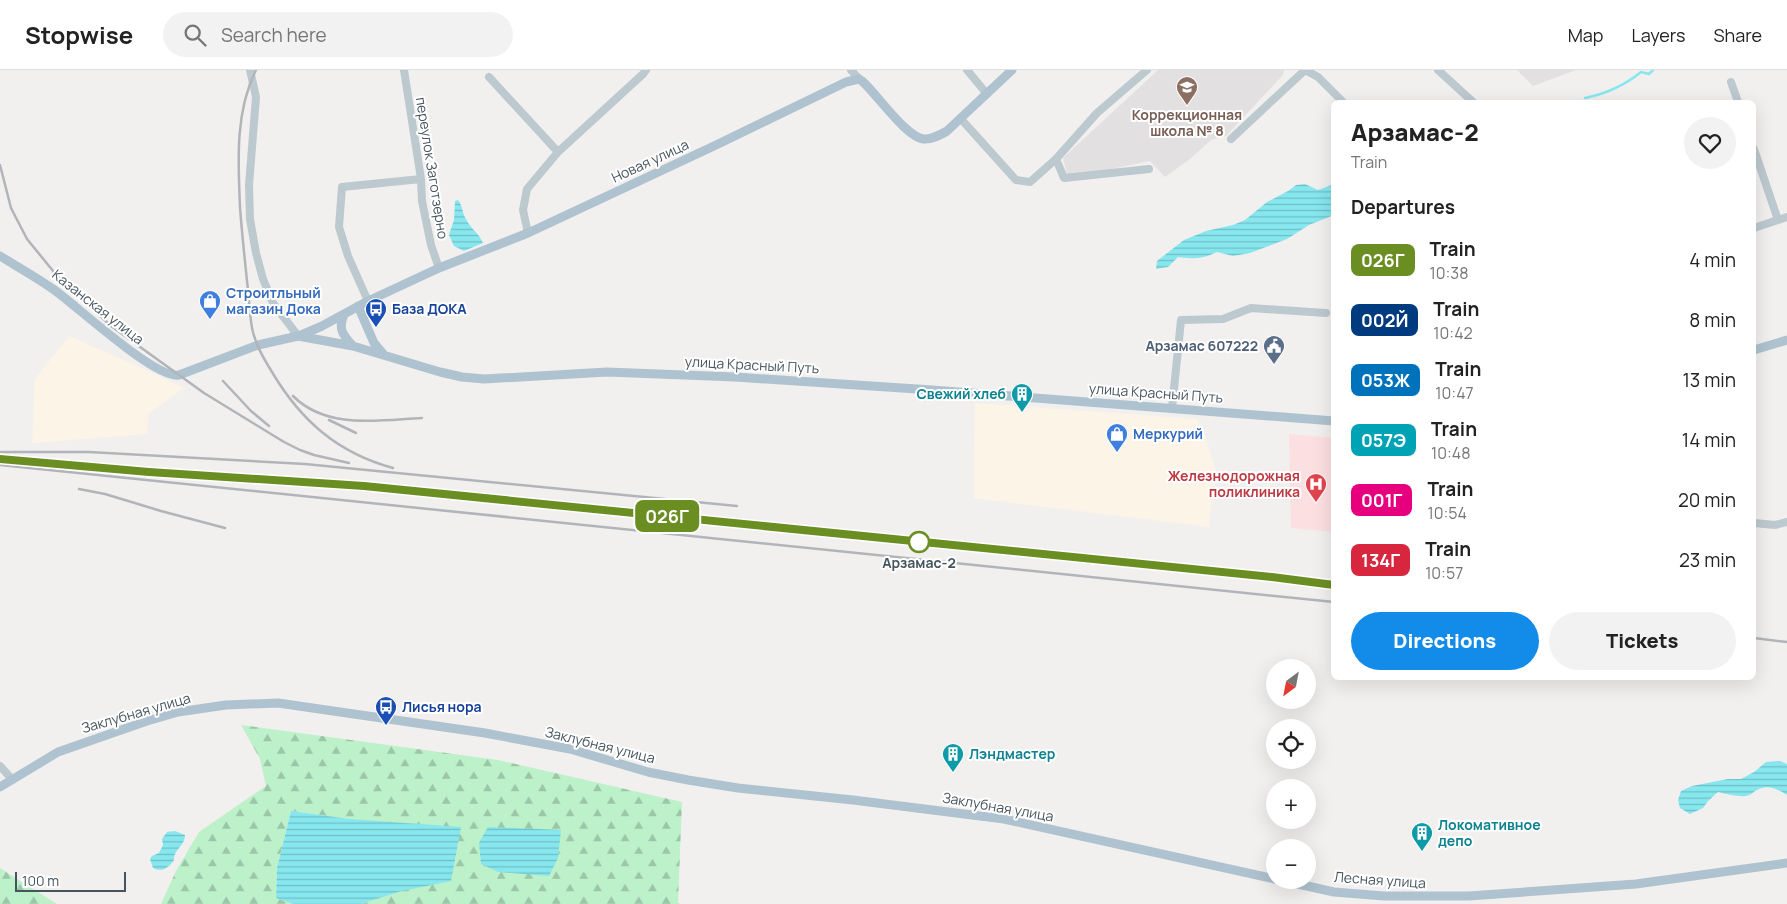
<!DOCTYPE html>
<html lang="en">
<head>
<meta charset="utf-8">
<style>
  :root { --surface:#fff; --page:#f2f2f2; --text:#222; --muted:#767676; --line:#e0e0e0; --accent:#128be9 }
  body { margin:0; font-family:Manrope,sans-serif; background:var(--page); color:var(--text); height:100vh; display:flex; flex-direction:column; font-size:19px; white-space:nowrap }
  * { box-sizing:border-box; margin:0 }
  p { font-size:16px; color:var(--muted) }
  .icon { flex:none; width:28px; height:28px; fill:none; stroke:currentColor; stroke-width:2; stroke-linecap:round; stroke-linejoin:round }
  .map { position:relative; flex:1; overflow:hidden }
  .details { position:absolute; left:1331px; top:30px; width:425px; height:580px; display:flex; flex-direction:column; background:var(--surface); border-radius:8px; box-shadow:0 5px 20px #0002 }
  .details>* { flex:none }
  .badge { padding:0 10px; border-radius:8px; font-size:18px; line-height:32px }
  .needle { width:32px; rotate:212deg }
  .controls { position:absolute; left:1266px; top:589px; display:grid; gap:10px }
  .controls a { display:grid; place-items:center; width:50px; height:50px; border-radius:50%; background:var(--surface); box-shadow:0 5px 20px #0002; font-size:25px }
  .scale { position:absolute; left:15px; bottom:12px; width:111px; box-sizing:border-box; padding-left:5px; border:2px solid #46555d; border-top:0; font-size:14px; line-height:18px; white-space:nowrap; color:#46555d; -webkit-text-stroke:4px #fff; paint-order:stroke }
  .map>.badge { position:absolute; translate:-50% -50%; box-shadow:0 0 0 2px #fff }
  h2 { padding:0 20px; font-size:19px; line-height:45px }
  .round { display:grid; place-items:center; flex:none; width:52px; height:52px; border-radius:26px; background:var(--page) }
  .overview { display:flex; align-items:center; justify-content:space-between; height:85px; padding:0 20px }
  h1 { font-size:24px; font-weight:800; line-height:38px }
  .primary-button { display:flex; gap:10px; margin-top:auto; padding:10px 20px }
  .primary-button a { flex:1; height:58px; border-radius:30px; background:var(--accent); color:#fff; font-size:20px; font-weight:800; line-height:58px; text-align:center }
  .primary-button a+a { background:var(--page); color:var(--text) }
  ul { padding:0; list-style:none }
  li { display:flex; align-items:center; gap:15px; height:60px; padding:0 20px }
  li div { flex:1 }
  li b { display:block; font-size:19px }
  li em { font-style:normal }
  li .badge { min-width:55px; font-weight:700; text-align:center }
  header { display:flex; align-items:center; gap:30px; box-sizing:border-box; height:70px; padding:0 25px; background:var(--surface); border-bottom:1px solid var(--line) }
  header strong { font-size:24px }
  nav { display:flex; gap:28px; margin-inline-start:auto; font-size:18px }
  .search { width:350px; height:45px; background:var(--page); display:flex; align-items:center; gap:12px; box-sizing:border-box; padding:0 18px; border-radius:28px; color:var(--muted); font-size:19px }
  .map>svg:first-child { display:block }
</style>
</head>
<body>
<header>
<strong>Stopwise</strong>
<div class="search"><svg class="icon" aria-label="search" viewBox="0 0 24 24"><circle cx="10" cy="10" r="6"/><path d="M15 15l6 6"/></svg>Search here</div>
<nav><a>Map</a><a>Layers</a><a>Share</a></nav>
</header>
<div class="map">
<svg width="1787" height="834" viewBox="0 0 1787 834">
  <defs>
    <pattern id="forest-firs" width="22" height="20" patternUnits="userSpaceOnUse" patternTransform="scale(1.25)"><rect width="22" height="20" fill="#bcf1ca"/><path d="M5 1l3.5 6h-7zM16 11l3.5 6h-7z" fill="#9bc6a7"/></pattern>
    <pattern id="water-rules" width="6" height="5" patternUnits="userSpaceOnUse" patternTransform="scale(1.25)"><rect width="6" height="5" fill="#87e7ef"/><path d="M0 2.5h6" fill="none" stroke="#70bec5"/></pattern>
  </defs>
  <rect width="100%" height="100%" fill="#f2efef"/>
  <path fill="#fdf4e8" d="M69,266L146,300L184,318L148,344L147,364L32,373L35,309Z
    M975,333L1197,349L1204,363L1215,397L1209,457L974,428Z"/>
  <path fill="#e3e0e2" d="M1158,0H1284L1283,5L1226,66L1211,70L1190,89L1165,107L1150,91L1068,108L1063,88Z
    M1517,0H1576L1533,16Z"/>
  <path fill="#fcdfe0" d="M1289,364L1334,368V462L1291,458Z"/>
  <path fill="url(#forest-firs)" d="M241,655L498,690L682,732L678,833L682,834H361L402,821L350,749L291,741L277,798L276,828L293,834H161L176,801L199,762L266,716L260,689Z
    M0,798L57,834H0Z"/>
  <path fill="url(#water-rules)" d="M1305,114L1318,120L1334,114V145L1309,155L1287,169L1250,183L1233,186L1217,182C1203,189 1193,189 1178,187L1168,197L1156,199L1157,191L1184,170L1206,161L1233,155L1245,150L1267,132L1288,121L1296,115Z
    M458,130C463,136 462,143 466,149C470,158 479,163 483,173L464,181L454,176L449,165L454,150L455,131Z
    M1780,691L1787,694V725C1778,719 1767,714 1757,720C1752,723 1751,725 1746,726C1737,727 1727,724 1718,722L1708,731L1703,738L1690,744L1680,738L1678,730L1681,721L1692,716L1728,709H1741L1754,702L1766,692Z
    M291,741L350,749L461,757L451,811L402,821L361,834H293L276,828L277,798Z
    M488,757L561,760L558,788L549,806L498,802L481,794L479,773Z
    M175,761L185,765C185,776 173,780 174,790C169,797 163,803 153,798L150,789L152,786L159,783L163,775L162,769L167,762Z"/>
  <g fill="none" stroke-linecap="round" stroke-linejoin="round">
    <path stroke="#87e7ef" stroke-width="2.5" d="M1585,28C1605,24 1625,15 1641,2L1649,4L1653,0"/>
    <path stroke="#bcc9cf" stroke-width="8" d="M250,0L256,27L249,115L250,149L256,183L263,209L273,233L298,266
      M404,0L421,109L422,131L431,175L439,198
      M851,0L859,9
      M967,0L987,24
      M1305,0L1318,7L1343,32
      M1438,0L1473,32
      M489,7L558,82
      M1731,12L1738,32
      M961,49L1016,110L1030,112L1056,89L1097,43L1147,0
      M1231,69L1305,0
      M1754,79L1778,150
      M1056,89L1064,108L1149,99
      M1754,158L1787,147
      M528,163L523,140L527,119L558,82L643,4L646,0
      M368,231L348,186L339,157L342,117L421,109
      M1172,338L1181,250L1223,249L1251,238L1326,243
      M1754,453L1775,455L1787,452
      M0,696L11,708"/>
    <path stroke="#aec3cf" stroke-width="9" d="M0,186C18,197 36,207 53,219C76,235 156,310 179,305L258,275L298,266L353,276L440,302L462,307L484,309L607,302L735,307L932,320L1334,351
      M358,236L374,273L384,285
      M344,244C338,259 342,264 353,276
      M299,266L322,256L368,231L439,198L528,163L714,76L846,12L859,9L862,11C877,24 907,69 925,69C933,69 940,65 947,61L1012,0
      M1754,280L1787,270
      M0,717L58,682L147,651L178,642L226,635L278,633L485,663L570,679L648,702L688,710L738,718L853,730L1004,749L1275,809
      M1280,810L1334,822L1384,826H1469L1636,814L1787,793"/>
    <path stroke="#b1b5ba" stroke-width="2.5" d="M256,0C235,42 238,91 240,137C242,165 245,192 248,220C249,233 250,246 252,258C255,274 264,289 272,302C301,351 338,383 393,398
      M0,95L11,138L27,169L58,207L111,256L204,323L284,372L300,380L314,385L349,393
      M223,311L251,341L269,356
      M293,326C327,360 379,350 422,348
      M329,350L356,363
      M0,382H89L305,394L737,436
      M0,395L1334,532
      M124,400L364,416L1272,507L1334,515
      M79,419L105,424L161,441L225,458
      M1754,568L1787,572"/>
  </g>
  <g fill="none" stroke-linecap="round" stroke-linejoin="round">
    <g stroke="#fff" stroke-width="11">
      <path id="line" d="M0,389L149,402L364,416L1272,507L1334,515"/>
    </g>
    <use href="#line" stroke="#6b8e23" stroke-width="8"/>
  </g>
  <defs>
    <g id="school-pin" transform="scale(1.125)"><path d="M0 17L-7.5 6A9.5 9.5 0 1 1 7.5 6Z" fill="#8d6e63" stroke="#fff"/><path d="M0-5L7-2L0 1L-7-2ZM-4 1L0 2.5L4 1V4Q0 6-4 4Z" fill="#fff"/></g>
    <g id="shop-pin" transform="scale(1.125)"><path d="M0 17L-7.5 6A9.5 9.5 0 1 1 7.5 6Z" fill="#3f7fe0" stroke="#fff"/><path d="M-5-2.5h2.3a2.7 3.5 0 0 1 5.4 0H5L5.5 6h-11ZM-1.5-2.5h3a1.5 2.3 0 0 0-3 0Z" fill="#fff"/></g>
    <g id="bus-pin" transform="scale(1.125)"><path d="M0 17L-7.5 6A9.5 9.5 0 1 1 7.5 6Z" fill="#1a4fb4" stroke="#fff"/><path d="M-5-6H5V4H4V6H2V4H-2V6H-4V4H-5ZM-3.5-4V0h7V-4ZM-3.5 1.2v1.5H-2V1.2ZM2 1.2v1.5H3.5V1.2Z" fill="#fff"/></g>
    <g id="civic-pin" transform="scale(1.125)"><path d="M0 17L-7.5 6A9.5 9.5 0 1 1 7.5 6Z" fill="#5c6f8a" stroke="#fff"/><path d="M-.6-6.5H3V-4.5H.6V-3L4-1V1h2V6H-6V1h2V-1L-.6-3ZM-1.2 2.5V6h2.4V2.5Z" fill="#fff"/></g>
    <g id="building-pin" transform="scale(1.125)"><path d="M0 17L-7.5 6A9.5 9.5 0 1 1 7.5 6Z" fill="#0f9aa8" stroke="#fff"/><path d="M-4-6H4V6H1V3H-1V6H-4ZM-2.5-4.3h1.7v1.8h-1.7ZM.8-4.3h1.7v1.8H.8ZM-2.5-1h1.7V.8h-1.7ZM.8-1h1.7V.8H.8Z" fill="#fff"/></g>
    <g id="hospital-pin" transform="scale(1.125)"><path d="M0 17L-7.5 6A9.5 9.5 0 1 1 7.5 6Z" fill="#e0444e" stroke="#fff"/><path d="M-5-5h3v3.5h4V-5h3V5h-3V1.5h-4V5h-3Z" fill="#fff"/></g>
  </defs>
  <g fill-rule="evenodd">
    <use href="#school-pin" x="1187" y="17"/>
    <use href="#shop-pin" x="210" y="231"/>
    <use href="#bus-pin" x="376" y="239"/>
    <use href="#civic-pin" x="1274" y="276"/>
    <use href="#building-pin" x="1022" y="324"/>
    <use href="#shop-pin" x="1117" y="364"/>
    <use href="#hospital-pin" x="1316" y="414"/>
    <use href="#bus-pin" x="386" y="637"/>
    <use href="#building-pin" x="953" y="684"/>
    <use href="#building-pin" x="1422" y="763"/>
  </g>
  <circle fill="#fff" stroke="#6b8e23" stroke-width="2.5" cx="919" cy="472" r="10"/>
  <g text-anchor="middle" stroke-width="4" stroke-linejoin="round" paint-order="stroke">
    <g font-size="14" font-weight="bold" fill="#785e54" stroke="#fff">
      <text x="1187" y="50">Коррекционная<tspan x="1187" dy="16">школа № 8</tspan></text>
    </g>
    <g font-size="14" fill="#46555d" stroke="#fff">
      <text transform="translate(650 91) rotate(-25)" y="5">Новая улица</text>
      <text transform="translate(432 98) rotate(81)" y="5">переулок Заготзерно</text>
      <text transform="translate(98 237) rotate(38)" y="5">Казанская улица</text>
      <text transform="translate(752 295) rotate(3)" y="5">улица Красный Путь</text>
      <text transform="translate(1156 323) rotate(4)" y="5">улица Красный Путь</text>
      <text transform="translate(136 643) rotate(-16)" y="5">Заклубная улица</text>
      <text transform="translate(600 675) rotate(14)" y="5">Заклубная улица</text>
      <text transform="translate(998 737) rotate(10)" y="5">Заклубная улица</text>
      <text transform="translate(1380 810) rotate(4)" y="5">Лесная улица</text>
    </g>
    <g font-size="14" font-weight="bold" fill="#366cbe" stroke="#fff" text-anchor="start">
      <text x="226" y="228">Строитльный<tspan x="226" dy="16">магазин Дока</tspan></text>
      <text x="1133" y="369">Меркурий</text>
    </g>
    <g font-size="14" font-weight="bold" fill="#164399" stroke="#fff" text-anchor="start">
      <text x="392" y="244">База ДОКА</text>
      <text x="402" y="642">Лисья нора</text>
    </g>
    <g font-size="14" font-weight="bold" fill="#4e5e75" stroke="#fff" text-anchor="end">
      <text x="1258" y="281">Арзамас 607222</text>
    </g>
    <g font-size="14" font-weight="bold" fill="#0d838f" stroke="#fff" text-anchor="start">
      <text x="1006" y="329" text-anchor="end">Свежий хлеб</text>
      <text x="969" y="689">Лэндмастер</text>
      <text x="1438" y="760">Локомативное<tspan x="1438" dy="16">депо</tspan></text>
    </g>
    <g font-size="14" font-weight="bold" fill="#be3a42" stroke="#fff" text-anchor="end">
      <text x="1300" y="411">Железнодорожная<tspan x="1300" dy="16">поликлиника</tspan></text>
    </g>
    <g font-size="14" font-weight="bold" fill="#46555d" stroke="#fff">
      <text x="919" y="498">Арзамас-2</text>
    </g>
  </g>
</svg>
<div class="controls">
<a><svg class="needle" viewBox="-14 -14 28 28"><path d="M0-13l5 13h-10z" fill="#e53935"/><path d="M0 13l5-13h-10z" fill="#767676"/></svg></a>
<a><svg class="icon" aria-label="locate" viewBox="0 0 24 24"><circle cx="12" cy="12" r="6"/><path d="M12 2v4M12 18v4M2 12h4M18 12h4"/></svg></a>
<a>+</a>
<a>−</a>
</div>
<div class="scale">100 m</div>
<b class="badge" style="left:667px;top:446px;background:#6b8e23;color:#fff">026Г</b>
<section class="details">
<div class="overview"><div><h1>Арзамас-2</h1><p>Train</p></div><a class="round"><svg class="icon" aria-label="heart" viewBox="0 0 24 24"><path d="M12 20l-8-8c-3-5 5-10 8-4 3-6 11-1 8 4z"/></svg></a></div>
<h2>Departures</h2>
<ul>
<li><span class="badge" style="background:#6b8e23;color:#fff">026Г</span><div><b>Train</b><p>10:38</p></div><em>4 min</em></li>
<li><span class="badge" style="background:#003b80;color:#fff">002Й</span><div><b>Train</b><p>10:42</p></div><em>8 min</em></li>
<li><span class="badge" style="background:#0072bc;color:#fff">053Ж</span><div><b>Train</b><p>10:47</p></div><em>13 min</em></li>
<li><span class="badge" style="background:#00a3b4;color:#fff">057Э</span><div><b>Train</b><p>10:48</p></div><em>14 min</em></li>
<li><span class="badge" style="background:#e6007e;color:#fff">001Г</span><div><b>Train</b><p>10:54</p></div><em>20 min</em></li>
<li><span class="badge" style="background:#d7263d;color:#fff">134Г</span><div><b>Train</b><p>10:57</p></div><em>23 min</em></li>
</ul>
<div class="primary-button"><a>Directions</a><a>Tickets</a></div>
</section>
</div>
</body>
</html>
